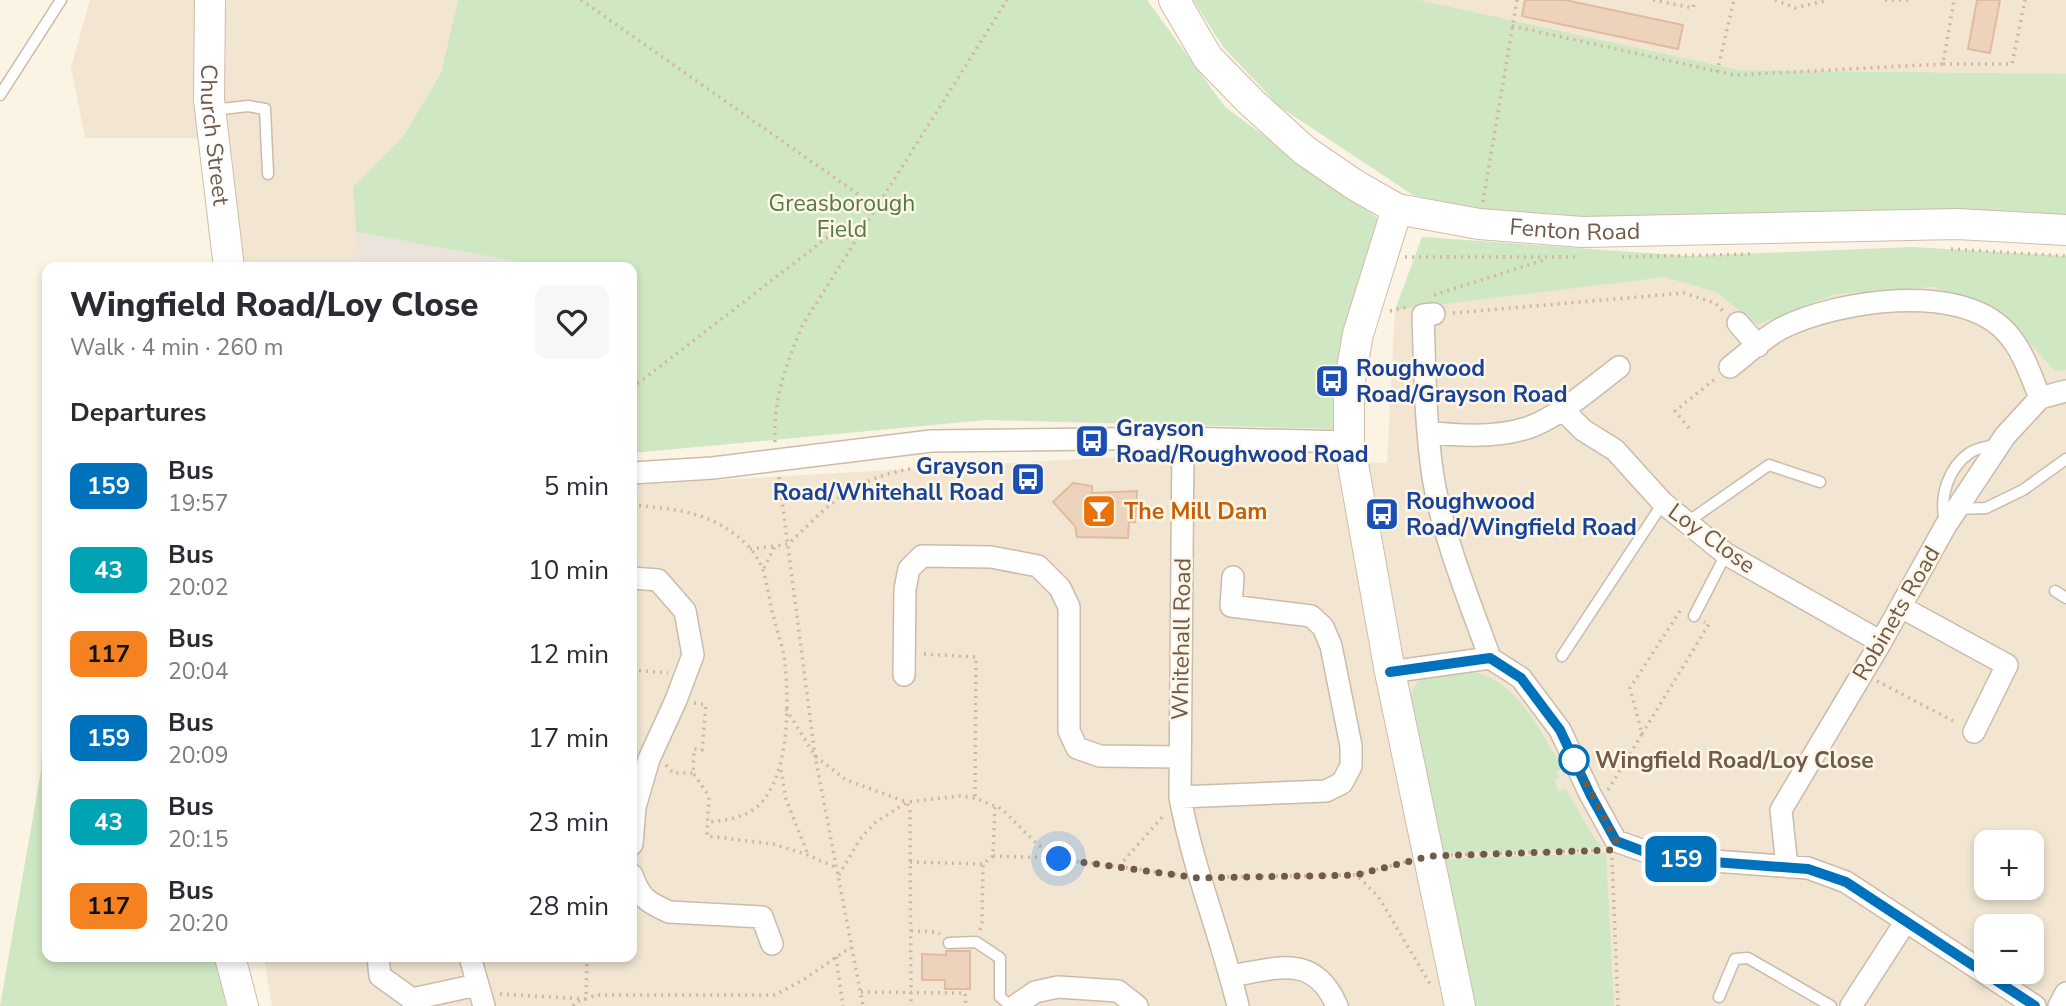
<!DOCTYPE html>
<html lang="en">
<head>
<meta charset="utf-8">
<style>
  :root { --surface:#fff; --page:#f7f7f7; --text:#2b2b33; --muted:#7c7c81 }
  body { margin:0; font-family:"Nunito Sans",sans-serif; background:var(--page); color:var(--text); height:100vh; display:flex; flex-direction:column; font-size:26px; white-space:nowrap }
  * { box-sizing:border-box; margin:0 }
  p { font-size:23px; color:var(--muted) }
  .icon { flex:none; width:38px; height:38px; fill:none; stroke:currentColor; stroke-width:2; stroke-linecap:round; stroke-linejoin:round }
  .map { position:relative; flex:1; overflow:hidden }
  .details { position:absolute; left:42px; top:262px; width:595px; height:700px; display:flex; flex-direction:column; background:var(--surface); border-radius:14px; box-shadow:0 4px 10px #0003 }
  .details>* { flex:none }
  .badge { padding:0 14px; border-radius:10px; font-size:24px; line-height:46px }
  .fabs { position:absolute; left:1974px; top:830px; display:grid; gap:14px }
  .fabs a { display:grid; place-items:center; width:70px; height:70px; border-radius:14px; background:var(--surface); box-shadow:0 4px 10px #0003; font-size:35px }
  .you { position:absolute; width:35px; height:35px; margin:-18px; border:5px solid #fff; border-radius:50%; background:#1a73e8; box-shadow:0 0 0 10px #1a73e833 }
  .map>.badge { position:absolute; translate:-50% -50%; box-shadow:0 0 0 4px #fff }
  h2 { padding:0 28px; font-size:26px; line-height:63px }
  .round { display:grid; place-items:center; flex:none; width:74px; height:74px; border-radius:14px; background:var(--page) }
  .summary { display:flex; align-items:center; justify-content:space-between; height:119px; padding:0 28px }
  h1 { font-size:33px; font-weight:800; line-height:52px }
  ul { padding:0; list-style:none }
  li { display:flex; align-items:center; gap:21px; height:84px; padding:0 28px }
  li div { flex:1 }
  li b { display:block; font-size:26px }
  li em { font-style:normal }
  li .badge { min-width:77px; font-weight:700; text-align:center }
  .map>svg:first-child { display:block }
</style>
</head>
<body>
<div class="map">
<svg width="2066" height="1006" viewBox="0 0 2066 1006">
  <rect width="100%" height="100%" fill="#fbf3e3"/>
  <path fill="#f2e5d2" fill-rule="evenodd" d="M90,0H458L441,73L404,135L353,187L359,268H243L230,138H85L71,67Z
    M1419,0H2066V74L1739,70Z
    M1665,276L1716,292L1757,325L1836,294L1934,287L2002,314L2055,371L2066,370V1006H272L264,957H632V485L1152,455L1387,463L1395,310ZM1986,842H2032V887H1986ZM1986,926H2032V971H1986Z"/>
  <path fill="#eae4dd" d="M356,232L550,268H359Z"/>
  <path fill="#cfe7c2" d="M458,0H1147L1225,107L1384,223L1336,429L986,420L632,453V268H550L356,232L353,187L404,135L441,73Z
    M1193,0H1419L1739,70L2066,74V215L1877,210L1604,222L1509,217L1413,195L1280,107L1224,48Z
    M1422,237L1690,256L1912,247L2066,256V370L2055,371L2002,314L1934,287L1836,294L1757,325L1716,292L1665,277L1395,310Z
    M47,645V957H216L226,1006H0L41,771Z
    M1473,671C1521,685 1538,729 1563,768L1556,772L1560,777L1554,780L1559,791L1566,789L1594,838L1601,845L1600,848L1441,853L1411,695C1419,667 1450,672 1473,671Z
    M1606,853L1614,1006H1473L1442,859Z"/>
  <path fill="#eed3bc" stroke="#e0bb9d" stroke-width="2" d="M1525,0H1565L1683,25L1678,49L1522,16Z
    M1977,0H2000L1990,53L1968,49Z
    M1073,483L1092,486V493L1137,491L1135,522H1129L1128,538L1077,537L1075,526L1053,502Z
    M946,951H970V989H945V980H922V954L946,955Z"/>
  <g fill="none" stroke-linecap="round" stroke-linejoin="round">
    <g stroke="#cbbbaa" stroke-width="13">
      <path id="lane" d="M0,95L61,0
        M213,110L248,106L265,109L268,174
        M1957,509L1986,508L2023,490L2066,459
        M1945,522C1939,497 1948,467 1971,452C1979,447 1990,446 1999,445
        M1686,523L1769,465L1820,482
        M2055,591L2066,598
        M1694,616L1726,554
        M1562,656L1663,503
        M949,943L976,942L1000,958V997L1011,1006
        M1719,997L1735,959L1748,958L1831,1006"/>
    </g>
    <g stroke="#cbbbaa" stroke-width="24">
      <path id="street" d="M1434,314L1423,315C1425,369 1425,424 1433,477C1443,537 1469,600 1490,658
        M1738,323L1758,346
        M1730,367C1747,354 1763,338 1782,328C1836,301 1960,281 2006,332C2023,350 2031,376 2040,398
        M1562,409L1583,430L1615,450L1663,503L1726,554L1881,642
        M1428,432C1459,436 1497,438 1527,428C1556,419 1594,386 1619,367
        M1183,438L1180,797C1193,869 1221,935 1238,1006
        M632,473L713,468L931,441L1183,438L1349,442
        M632,578L658,580L685,611L693,655L676,700L649,759L635,807L632,844
        M1901,607L2007,665L1974,732
        M1390,672L1490,658L1521,678L1560,730L1590,794L1616,841L1661,857L1808,868L1846,882L2035,1006
        M904,675L905,589L909,569L922,556L991,557L1038,566L1060,588L1069,607V731L1077,748L1100,756L1179,757
        M1180,797L1326,791L1342,783L1351,766V746L1331,646L1323,627L1311,616L1231,606L1233,577
        M1787,867L1781,810L1881,642L1946,525L2005,436L2040,398L2066,391
        M632,875C640,898 647,902 669,912L762,917L772,944
        M378,957L380,976L412,999L477,985
        M470,957L484,1006
        M1231,976C1278,968 1314,953 1337,1006
        M1015,1006L1035,992L1058,987L1118,991L1137,1006
        M1851,1006L1906,921
        M2059,1006L2066,993"/>
    </g>
    <g stroke="#d0bdaa" stroke-width="32">
      <g id="secondary">
        <path id="s1" d="M210,0L209,100L229,268"/>
        <path id="s2" d="M1174,0L1208,58L1251,102L1304,150L1355,185L1397,209L1479,224L1582,232L1957,224L2066,230"/>
        <path d="M1397,209L1358,334L1349,386V442L1390,672L1460,1006"/>
        <path d="M230,957L243,1006"/>
      </g>
    </g>
    <path stroke="#d3b69f" stroke-width="3.5" stroke-dasharray="2 5" stroke-linecap="butt" d="M581,0L875,206
      M1653,0L1693,8L1695,0
      M1775,0L1795,8L1828,0
      M1885,0H1913
      M1512,26L1734,75L1943,64L1954,0
      M1943,64H2012L2025,0
      M1717,72L1734,0
      M1483,202L1517,0
      M823,227L857,234
      M1951,249L2066,256
      M1405,257H1576
      M1622,257L1751,254
      M1434,295L1547,259
      M1390,311L1407,307
      M1453,313L1684,293L1715,303L1723,311
      M632,388L837,230
      M1689,428L1675,411L1715,379
      M775,442C773,399 786,365 802,326L1007,0
      M779,477L815,756L863,1006
      M632,505C678,509 715,512 749,547C766,565 767,588 772,611C776,628 783,646 785,663C789,702 789,766 765,798C752,817 729,820 708,822
      M750,549L775,546
      M764,568L775,546L788,544C806,528 824,507 845,494C892,462 950,465 1003,461
      M924,654L976,657L975,798
      M632,670L668,673
      M1877,681L1957,723
      M694,703L706,705L702,750L694,749L693,773L709,796L707,836L773,844L808,855L837,868
      M786,709L815,756L846,780L907,802L910,811L911,1006
      M1642,734L1709,624L1704,622
      M666,765L673,773H693
      M781,770L786,799L808,855
      M1608,790L1642,734L1630,688L1680,611
      M1451,855L1600,850
      M993,856L1058,858
      M1612,858L1618,1006
      M910,862L983,864
      M1119,866L1165,814
      M839,875L860,839L876,822L907,802L960,796L975,798L1002,809L1037,844L1059,859L1181,875
      M1356,875L1409,861
      M1220,877L1356,875L1378,896L1430,984
      M980,930L982,923L983,864L993,856L995,806
      M911,931L937,932L940,934
      M836,957L843,1006
      M861,992L965,993L966,1006
      M500,994L586,999L587,957
      M573,1006L577,1002L596,995H775L803,980L851,947"/>
    <use href="#lane" stroke="#fff" stroke-width="10"/>
    <use href="#street" stroke="#fff" stroke-width="21"/>
    <use href="#secondary" stroke="#fff" stroke-width="30"/>
  </g>
  <g fill="none" stroke-linecap="round" stroke-linejoin="round">
    <g stroke="#fff" stroke-width="16">
      <path id="line" d="M1390,672L1490,658L1521,678L1560,730L1590,794L1616,841L1661,858L1808,869L1846,882L2035,1006"/>
    </g>
    <use href="#line" stroke="#0072bc" stroke-width="10"/>
    <path stroke="#715a4a" stroke-width="7" stroke-dasharray="0 12.6" d="M1059,859L1198,878L1356,875L1430,856L1611,850L1616,841L1570,751L1574,760"/>
  </g>
  <defs>
    <g id="bus-square" transform="scale(1.75)"><rect x="-9" y="-9" width="18" height="18" rx="4" fill="#1a4fb4" stroke="#fef7e8"/><path d="M-5-6H5V4H4V6H2V4H-2V6H-4V4H-5ZM-3.5-4V0h7V-4ZM-3.5 1.2v1.5H-2V1.2ZM2 1.2v1.5H3.5V1.2Z" fill="#fff"/></g>
    <g id="bar-square" transform="scale(1.75)"><rect x="-9" y="-9" width="18" height="18" rx="4" fill="#e8710a" stroke="#fef7e8"/><path d="M-6-5H6L.8 .8V4.5H3.5V6h-7V4.5H-.8V.8Z" fill="#fff"/></g>
  </defs>
  <g fill-rule="evenodd">
    <use href="#bus-square" x="1332" y="381"/>
    <use href="#bus-square" x="1092" y="441"/>
    <use href="#bus-square" x="1028" y="479"/>
    <use href="#bar-square" x="1099" y="511"/>
    <use href="#bus-square" x="1382" y="514"/>
  </g>
  <circle fill="#fff" stroke="#0072bc" stroke-width="3.5" cx="1574" cy="760" r="14"/>
  <g text-anchor="middle" stroke-width="5" stroke-linejoin="round" paint-order="stroke">
    <g font-size="23" fill="#715a4a" stroke="#fef7e8">
      <text dy="8" stroke="none"><textPath href="#s1" startOffset="135">Church Street</textPath></text>
      <text dy="8" stroke="none"><textPath href="#s2" startOffset="490">Fenton Road</textPath></text>
      <text transform="translate(1712 538) rotate(36)" y="8">Loy Close</text>
      <text transform="translate(1896 613) rotate(-60)" y="8">Robinets Road</text>
      <text transform="translate(1181 639) rotate(-89)" y="8">Whitehall Road</text>
    </g>
    <g font-size="23" fill="#537b46" stroke="#fef7e8">
      <text x="842" y="211">Greasborough<tspan x="842" dy="26">Field</tspan></text>
    </g>
    <g font-size="23" font-weight="bold" fill="#164399" stroke="#fef7e8" text-anchor="start">
      <text x="1356" y="376">Roughwood<tspan x="1356" dy="26">Road/Grayson Road</tspan></text>
      <text x="1116" y="436">Grayson<tspan x="1116" dy="26">Road/Roughwood Road</tspan></text>
      <text x="1004" y="474" text-anchor="end">Grayson<tspan x="1004" dy="26">Road/Whitehall Road</tspan></text>
      <text x="1406" y="509">Roughwood<tspan x="1406" dy="26">Road/Wingfield Road</tspan></text>
    </g>
    <g font-size="23" font-weight="bold" fill="#c56008" stroke="#fef7e8" text-anchor="start">
      <text x="1124" y="519">The Mill Dam</text>
    </g>
    <g font-size="23" font-weight="bold" fill="#715a4a" stroke="#fef7e8" text-anchor="start">
      <text x="1595" y="768">Wingfield Road/Loy Close</text>
    </g>
  </g>
</svg>
<div class="fabs">
<a>+</a>
<a>−</a>
</div>
<div class="you" style="left:1059px;top:859px"></div>
<b class="badge" style="left:1681px;top:859px;background:#0072bc;color:#fff">159</b>
<section class="details">
<div class="summary"><div><h1>Wingfield Road/Loy Close</h1><p>Walk · 4 min · 260 m</p></div><a class="round"><svg class="icon" aria-label="heart" viewBox="0 0 24 24"><path d="M12 20l-8-8c-3-5 5-10 8-4 3-6 11-1 8 4z"/></svg></a></div>
<h2>Departures</h2>
<ul>
<li><span class="badge" style="background:#0072bc;color:#fff">159</span><div><b>Bus</b><p>19:57</p></div><em>5 min</em></li>
<li><span class="badge" style="background:#00a3b4;color:#fff">43</span><div><b>Bus</b><p>20:02</p></div><em>10 min</em></li>
<li><span class="badge" style="background:#f58220;color:#111">117</span><div><b>Bus</b><p>20:04</p></div><em>12 min</em></li>
<li><span class="badge" style="background:#0072bc;color:#fff">159</span><div><b>Bus</b><p>20:09</p></div><em>17 min</em></li>
<li><span class="badge" style="background:#00a3b4;color:#fff">43</span><div><b>Bus</b><p>20:15</p></div><em>23 min</em></li>
<li><span class="badge" style="background:#f58220;color:#111">117</span><div><b>Bus</b><p>20:20</p></div><em>28 min</em></li>
</ul>
</section>
</div>
</body>
</html>
